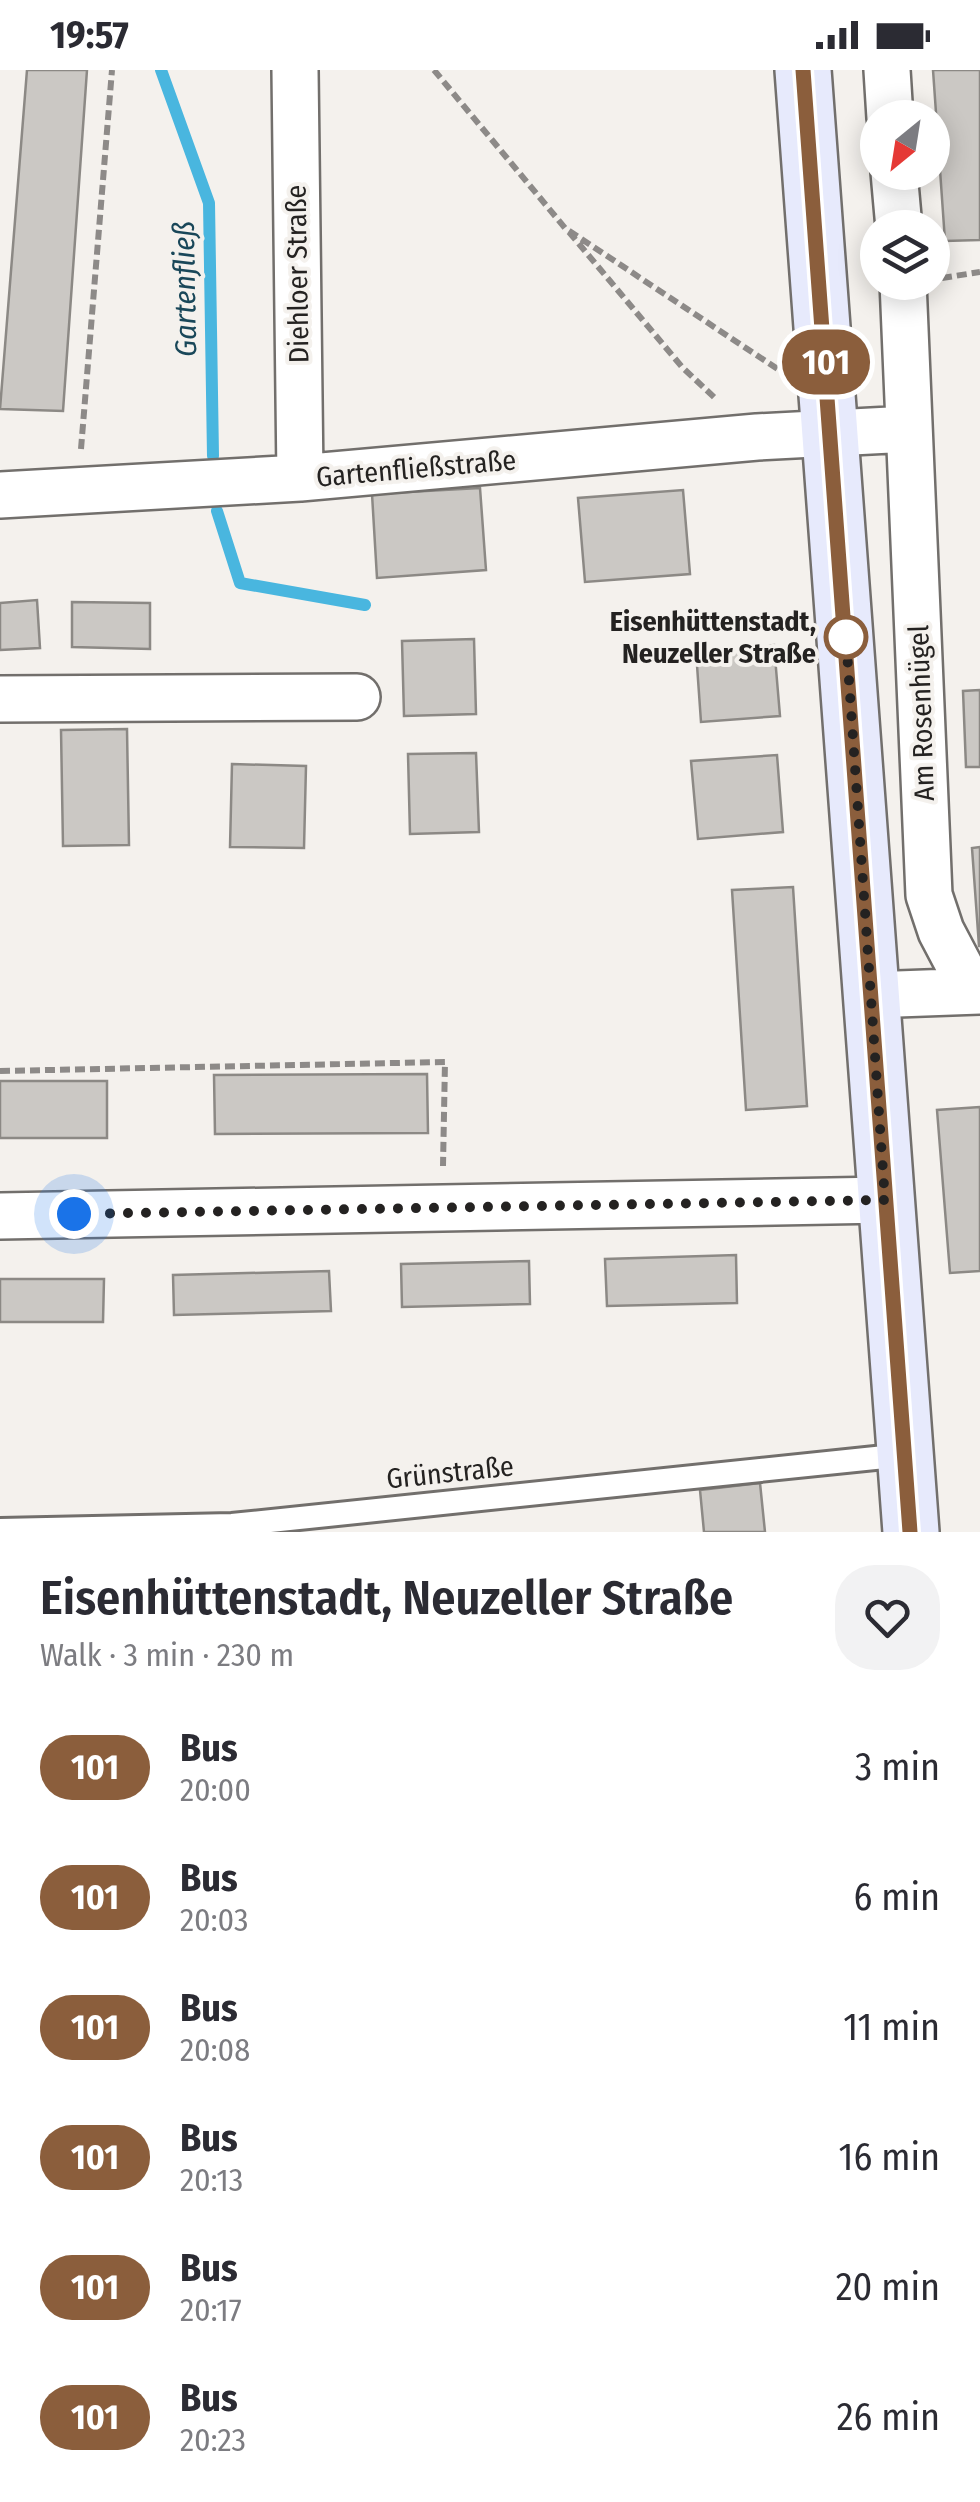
<!DOCTYPE html>
<html lang="en">
<head>
<meta charset="utf-8">
<style>
  :root { --surface:#fff; --page:#f2f2f3; --text:#2b2b33; --muted:#7c7c81 }
  body { margin:0; font-family:"Fira Sans Condensed",sans-serif; background:var(--page); color:var(--text); height:100vh; display:flex; flex-direction:column; font-size:38px; white-space:nowrap }
  * { box-sizing:border-box; margin:0 }
  p { font-size:32px; color:var(--muted) }
  .icon { flex:none; width:55px; height:55px; fill:none; stroke:currentColor; stroke-width:2; stroke-linecap:round; stroke-linejoin:round }
  .map { position:relative; height:1462px; overflow:hidden }
  .panel { display:flex; flex-direction:column; background:var(--surface); flex:1 }
  .panel>* { flex:none }
  .badge { padding:0 20px; border-radius:32px; font-size:35px; line-height:65px }
  .needle { width:65px; rotate:210deg }
  .buttons { position:absolute; left:860px; top:30px; display:grid; gap:20px }
  .buttons a { display:grid; place-items:center; width:90px; height:90px; border-radius:50%; background:var(--surface); box-shadow:0 5px 25px #0003; font-size:50px }
  .you { position:absolute; width:50px; height:50px; margin:-25px; border:8px solid #fff; border-radius:50%; background:#1a73e8; box-shadow:0 0 0 15px #1a73e833 }
  .map>.badge { position:absolute; translate:-50% -50%; box-shadow:0 0 0 5px #fff }
  .round { display:grid; place-items:center; flex:none; width:105px; height:105px; border-radius:40px; background:var(--page) }
  .headline { display:flex; align-items:center; justify-content:space-between; height:170px; padding:0 40px }
  h1 { font-size:48px; font-weight:600; line-height:75px }
  ul { padding:0; list-style:none }
  li { display:flex; align-items:center; gap:30px; height:130px; padding:0 40px }
  li div { flex:1 }
  li b { display:block; font-size:38px }
  li em { font-style:normal }
  li .badge { min-width:110px; font-weight:700; text-align:center }
  .status { display:flex; justify-content:space-between; align-items:center; height:70px; padding:0 50px; background:var(--surface); direction:ltr }
  .status svg { height:28px; fill:currentColor }
  .map>svg:first-child { display:block }
</style>
</head>
<body>
<div class="status"><b>19:57</b><svg viewBox="0 0 49 12"><path d="M0 12V9h3v3zM5 12V6h3v6zM10 12V3h3v9zM15 12V0h3v12zM26 1h20v11H26zM47 4h2v5h-2z"/></svg></div>
<div class="map">
<svg width="980" height="1462" viewBox="0 0 980 1462">
  <rect width="100%" height="100%" fill="#f4f1ed"/>
  <g fill="none" stroke-linecap="round" stroke-linejoin="round">
    <path stroke="#49b6df" stroke-width="12" d="M161,0L209,133L213,386
      M217,441L240,513L365,535"/>
  </g>
  <path fill="#cbc8c4" stroke="#8c8985" stroke-width="2.5" d="M27,0H87L63,341L0,339Z
    M933,0H980V170L945,171Z
    M480,418L486,500L377,508L372,424Z
    M683,420L690,504L585,512L578,428Z
    M37,530L40,578L0,580V533Z
    M72,532L150,533V579L72,577Z
    M474,569L476,644L404,646L402,571Z
    M774,575L780,646L701,652L696,581Z
    M980,620V697H966L963,621Z
    M127,659L129,775L63,776L61,660Z
    M476,683L479,762L410,764L408,684Z
    M777,685L783,762L698,769L691,691Z
    M232,694L306,696L304,778L230,777Z
    M980,777V876H979L972,778Z
    M793,817L807,1036L746,1040L732,820Z
    M427,1004L428,1063L215,1064L214,1005Z
    M0,1011H107V1068H0Z
    M980,1037V1201L950,1203L937,1040Z
    M736,1185L737,1233L607,1236L605,1189Z
    M529,1191L530,1234L402,1237L401,1194Z
    M329,1201L331,1241L174,1245L173,1205Z
    M0,1209H104L103,1252H0Z
    M760,1413L765,1462H704L700,1420Z"/>
  <g fill="none" stroke-linecap="round" stroke-linejoin="round">
    <g stroke="#726f6c" stroke-width="28">
      <path id="service" d="M0,1460L232,1455L904,1385"/>
    </g>
    <g stroke="#726f6c" stroke-width="50">
      <path id="minor" d="M295,0L300,408
        M887,0L890,48
        M894,102L899,158
        M903,212L929,825L941,861L971,918
        M0,425L300,408L757,367L909,359
        M0,629L357,627
        M870,925L980,921
        M0,1146L885,1130"/>
    </g>
    <g stroke="#726f6c" stroke-width="60">
      <path id="secondary" d="M803,0L911,1462"/>
    </g>
    <path stroke="#8d8a88" stroke-width="6" stroke-dasharray="10 5" stroke-linecap="butt" d="M434,0L565,158L779,300
      M569,162L682,297L716,329
      M942,208L980,202
      M81,379L112,0
      M0,1001L445,992L443,1096"/>
    <use href="#service" stroke="#fff" stroke-width="22"/>
    <use href="#minor" stroke="#fff" stroke-width="45"/>
    <use href="#secondary" stroke="#e7eafc" stroke-width="55"/>
  </g>
  <g fill="none" stroke-linecap="round" stroke-linejoin="round">
    <g stroke="#fff" stroke-width="22">
      <path id="line" d="M803,0L910,1462"/>
    </g>
    <use href="#line" stroke="#8b5e3c" stroke-width="15"/>
    <path stroke="#242221" stroke-width="10" stroke-dasharray="0 18" d="M74,1144L885,1130L846,567"/>
  </g>
  <circle fill="#fff" stroke="#8b5e3c" stroke-width="5" cx="846" cy="567" r="20"/>
  <g text-anchor="middle" stroke-width="8" stroke-linejoin="round" paint-order="stroke">
    <g font-size="28" fill="#242221" stroke="#f4f1ed">
      <text transform="translate(297 204) rotate(-91)" y="10">Diehloer Straße</text>
      <text transform="translate(416 398) rotate(-5)" y="10">Gartenfließstraße</text>
      <text transform="translate(921 643) rotate(-92)" y="10">Am Rosenhügel</text>
      <text transform="translate(450 1402) rotate(-6)" y="10">Grünstraße</text>
    </g>
    <g font-size="28" font-weight="bold" fill="#242221" stroke="#f4f1ed" text-anchor="end">
      <text x="816" y="561">Eisenhüttenstadt,<tspan x="816" dy="32">Neuzeller Straße</tspan></text>
    </g>
    <g font-size="30" font-style="italic" fill="#194759" stroke="#f4f1ed">
      <text transform="translate(185 219) rotate(-91)" y="10">Gartenfließ</text>
    </g>
  </g>
</svg>
<div class="buttons">
<a><svg class="needle" viewBox="-14 -14 28 28"><path d="M0-13l5 13h-10z" fill="#e53935"/><path d="M0 13l5-13h-10z" fill="#7c7c81"/></svg></a>
<a><svg class="icon" aria-label="layers" viewBox="0 0 24 24"><path d="M12 4l9 5-9 5-9-5zM3 14l9 5 9-5"/></svg></a>
</div>
<div class="you" style="left:74px;top:1144px"></div>
<b class="badge" style="left:826px;top:292px;background:#8b5e3c;color:#fff">101</b>
</div>
<section class="panel">
<div class="headline"><div><h1>Eisenhüttenstadt, Neuzeller Straße</h1><p>Walk · 3 min · 230 m</p></div><a class="round"><svg class="icon" aria-label="heart" viewBox="0 0 24 24"><path d="M12 20l-8-8c-3-5 5-10 8-4 3-6 11-1 8 4z"/></svg></a></div>
<ul>
<li><span class="badge" style="background:#8b5e3c;color:#fff">101</span><div><b>Bus</b><p>20:00</p></div><em>3 min</em></li>
<li><span class="badge" style="background:#8b5e3c;color:#fff">101</span><div><b>Bus</b><p>20:03</p></div><em>6 min</em></li>
<li><span class="badge" style="background:#8b5e3c;color:#fff">101</span><div><b>Bus</b><p>20:08</p></div><em>11 min</em></li>
<li><span class="badge" style="background:#8b5e3c;color:#fff">101</span><div><b>Bus</b><p>20:13</p></div><em>16 min</em></li>
<li><span class="badge" style="background:#8b5e3c;color:#fff">101</span><div><b>Bus</b><p>20:17</p></div><em>20 min</em></li>
<li><span class="badge" style="background:#8b5e3c;color:#fff">101</span><div><b>Bus</b><p>20:23</p></div><em>26 min</em></li>
</ul>
</section>
</body>
</html>
